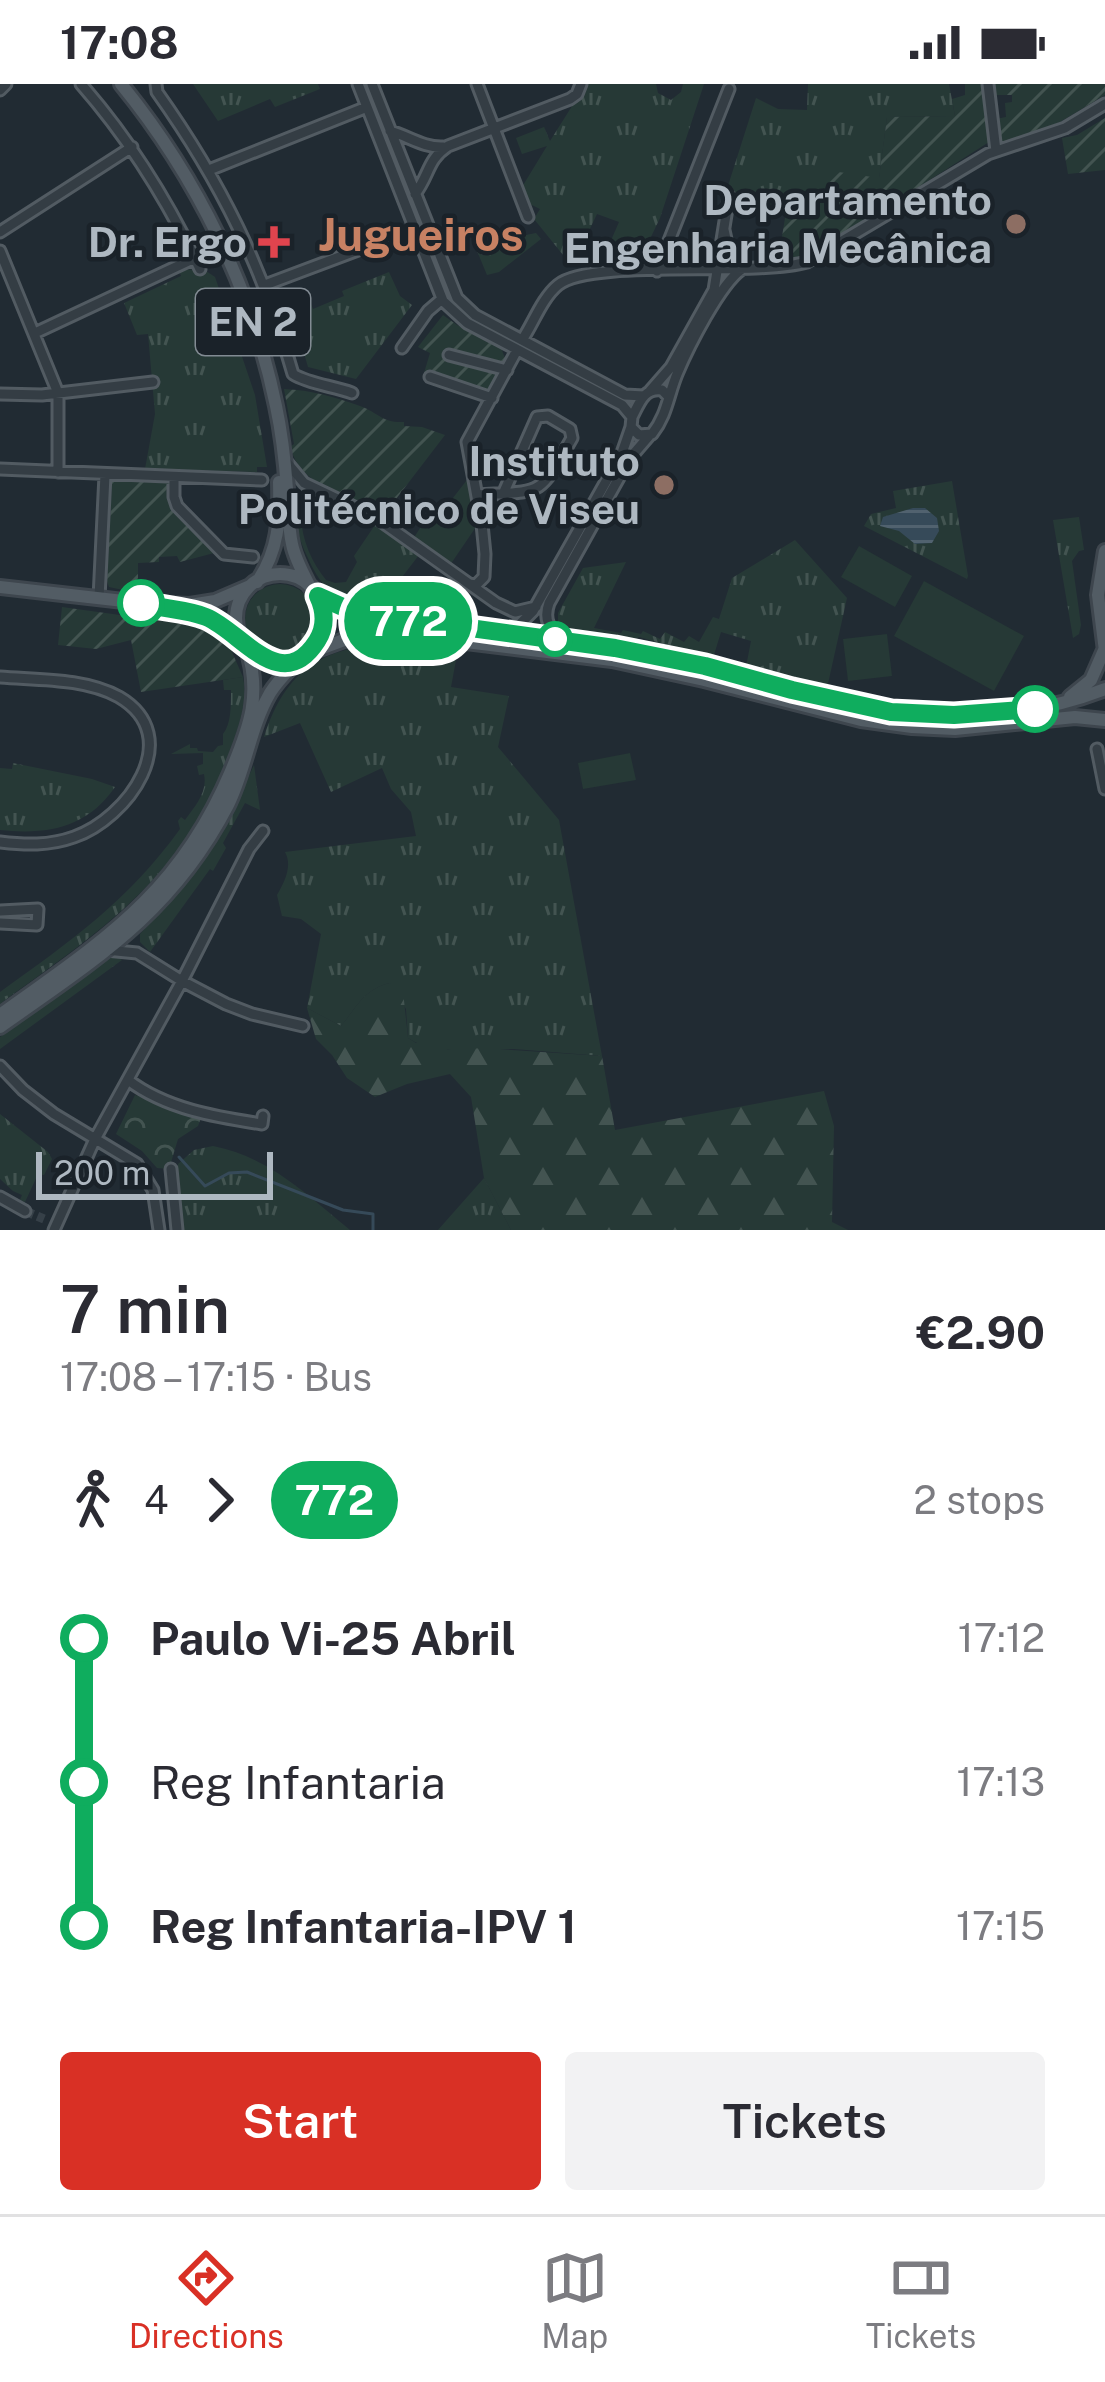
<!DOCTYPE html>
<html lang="en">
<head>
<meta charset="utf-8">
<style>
  :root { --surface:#fff; --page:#f2f2f3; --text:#2b2b33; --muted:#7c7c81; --line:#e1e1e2; --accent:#d93025 }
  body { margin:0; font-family:"Public Sans",sans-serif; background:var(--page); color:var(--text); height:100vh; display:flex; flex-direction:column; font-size:45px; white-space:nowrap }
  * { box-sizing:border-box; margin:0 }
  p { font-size:39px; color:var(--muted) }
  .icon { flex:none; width:66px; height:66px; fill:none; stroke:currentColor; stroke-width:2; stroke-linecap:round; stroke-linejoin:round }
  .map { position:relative; height:1146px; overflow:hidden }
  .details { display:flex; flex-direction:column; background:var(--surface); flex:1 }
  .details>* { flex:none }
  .badge { padding:0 24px; border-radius:39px; font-size:42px; line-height:78px }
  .scale { position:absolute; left:36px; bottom:30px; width:237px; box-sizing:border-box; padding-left:12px; border:6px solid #aeb8c1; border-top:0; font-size:33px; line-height:42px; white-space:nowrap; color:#aeb8c1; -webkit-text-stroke:9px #1a2229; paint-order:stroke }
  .map>.badge { position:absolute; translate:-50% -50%; box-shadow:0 0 0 6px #fff }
  .legs { display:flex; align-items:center; gap:18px; height:132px; padding:0 60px; font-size:39px }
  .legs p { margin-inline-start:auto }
  .overview { display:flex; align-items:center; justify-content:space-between; height:204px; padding:0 60px }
  h1 { font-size:66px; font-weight:600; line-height:90px }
  .cta { display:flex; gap:24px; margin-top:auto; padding:24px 60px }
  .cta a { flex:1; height:138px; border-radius:12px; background:var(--accent); color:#fff; font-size:48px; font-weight:600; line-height:138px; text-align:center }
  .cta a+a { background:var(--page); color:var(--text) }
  ul { padding:0 60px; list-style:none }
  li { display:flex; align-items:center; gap:42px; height:144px; font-size:45px }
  li i { display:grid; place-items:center; width:18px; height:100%; margin:0 15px; background:currentColor }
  li i::after { content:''; width:30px; height:30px; margin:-15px; border:9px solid; border-radius:50%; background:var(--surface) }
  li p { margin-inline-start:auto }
  li:first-child i { background:linear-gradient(#0000 50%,currentColor 0) }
  li:last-child i { background:linear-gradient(currentColor 50%,#0000 0) }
  .status { display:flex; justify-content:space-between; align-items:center; height:84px; padding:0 60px; background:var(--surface); direction:ltr }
  .status svg { height:33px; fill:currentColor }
  .tab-bar { display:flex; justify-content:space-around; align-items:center; height:168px; border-top:3px solid var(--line); background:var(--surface); font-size:33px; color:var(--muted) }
  .tab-bar a { display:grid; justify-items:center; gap:6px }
  .tab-bar .selected { color:var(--accent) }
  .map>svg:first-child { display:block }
</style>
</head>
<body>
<div class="status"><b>17:08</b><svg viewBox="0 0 49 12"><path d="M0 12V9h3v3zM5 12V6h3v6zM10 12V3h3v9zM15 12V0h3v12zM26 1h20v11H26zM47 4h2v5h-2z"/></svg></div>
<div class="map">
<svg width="1105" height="1146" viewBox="0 0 1105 1146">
  <defs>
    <pattern id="grass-tufts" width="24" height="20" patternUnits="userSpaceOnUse" patternTransform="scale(3)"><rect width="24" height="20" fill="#263936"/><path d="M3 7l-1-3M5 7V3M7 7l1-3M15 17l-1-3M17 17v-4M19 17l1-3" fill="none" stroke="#435451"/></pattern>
    <pattern id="forest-firs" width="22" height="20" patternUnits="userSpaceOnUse" patternTransform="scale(3)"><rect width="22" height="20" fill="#263936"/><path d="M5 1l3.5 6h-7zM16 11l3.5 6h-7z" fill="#435451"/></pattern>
    <pattern id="park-crowns" width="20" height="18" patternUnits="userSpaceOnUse" patternTransform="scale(3)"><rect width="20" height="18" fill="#263936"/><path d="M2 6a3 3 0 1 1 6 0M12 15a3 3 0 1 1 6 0" fill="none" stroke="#435451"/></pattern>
    <pattern id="garden-furrows" width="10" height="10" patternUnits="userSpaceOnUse" patternTransform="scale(3)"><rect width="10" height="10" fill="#263936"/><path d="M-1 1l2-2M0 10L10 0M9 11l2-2" fill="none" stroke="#435451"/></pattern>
    <pattern id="water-rules" width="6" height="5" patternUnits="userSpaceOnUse" patternTransform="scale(3)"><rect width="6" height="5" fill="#364a59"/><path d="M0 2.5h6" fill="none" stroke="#51626f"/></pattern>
  </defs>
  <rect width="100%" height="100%" fill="#212b33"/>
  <path fill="url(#grass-tufts)" d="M193,0H318L320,5L275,23L270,15L218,37Z
    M586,0H656L658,9L671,16L681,8L683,0H704L660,134L639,178L600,182L619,138L597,130L572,182L534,135L540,125L528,119L522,103L547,62L522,70L516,54L544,43L550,57Z
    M808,0H949L955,32L887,33L879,95L830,103L820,133L786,128L726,108L756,14L778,25L807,26Z
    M516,146L526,151L536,149L541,155L499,188L487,191L475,162Z
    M203,185L215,193L255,311L267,383H257V388L145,385L155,330L148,250L137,251L124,219L181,192L179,186Z
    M389,188L400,212L412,221L356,295L308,283L290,221L308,213L313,225L344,212L342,207Z
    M470,392L480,437L450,481L416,455L415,452L422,441L429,445Z
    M952,397L968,492L967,495L864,442L871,430L896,424L893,407Z
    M317,414L323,415V421H317L306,427L309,430L304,435L301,434C302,456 312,479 326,496L335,499L346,498L357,478L354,472L375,441L419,471L392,506V520L447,527V533C411,529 357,531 329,506C319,497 313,485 308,474C299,456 294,439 300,420Z
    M1079,433L1084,466L1079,467L1072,477L1081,541L1079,550L1073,554L1053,436Z
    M795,456L847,514L827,604L746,583L751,557L721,548L713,574L639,553L636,555L566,544L558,539V529L583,484L626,478L594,544L621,549L623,546L641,550L643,547L660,555L665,548L684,558L689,552L699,558L713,533L719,535L732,494Z
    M245 535a35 35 0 1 1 70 0a35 35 0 1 1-70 0Z
    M393,560L458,565L451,603L509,612L498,663L559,736L602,972C573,970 544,967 514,965C480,964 437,973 408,954L406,925L390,899C364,905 357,923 341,942L307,924L321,850L301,835L282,832L277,811C284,799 293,782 285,768L416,752L411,728L391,705L382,684L331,708L300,639L264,653C286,585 323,562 393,560Z
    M243,593C248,617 239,641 231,664C184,794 105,843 0,920V908C71,857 128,817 180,745L178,737L181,733L185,736C195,722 208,708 204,690L199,691L197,682L203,680V669L171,670L190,660V664H197L198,667L213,668L218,662L223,661V650C231,640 231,623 231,606H224L223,596Z
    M13,679L92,695L115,703C87,744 47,751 0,746V684L12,685Z
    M254,681L260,726L245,719L223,759L226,764L213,787L210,785L150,868L140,858V850C193,793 222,752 254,681Z
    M115,872L122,876L0,965V953L109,873Z
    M0,1030L48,1068L52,1075L44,1091L38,1090L25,1118L20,1116L22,1111L13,1107L0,1095Z
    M213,1062C269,1073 307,1111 350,1146H179L176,1127L178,1080L194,1066Z
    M484,1094L511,1146H438Z"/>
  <path fill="url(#forest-firs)" d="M390,899L403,907L408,954L416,959L429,954L448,966L484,964L602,972L615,1046L824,1007L834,1042L832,1138L848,1146H511L484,1094L471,1013L450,990L407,1000L375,1013L347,994L332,971L316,955L307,924L341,942C357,923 364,905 390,899Z"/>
  <path fill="url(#park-crowns)" d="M135,1011L201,1034L198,1042L178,1055L169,1085L157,1084L142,1067L116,1050Z"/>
  <path fill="url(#garden-furrows)" d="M965,0H985L989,58L823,164L802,174L778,177L786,128L820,133L832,87L879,94L887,33L955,32L952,15L965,11Z
    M991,0H1105V11L1060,38L1001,60L998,59L996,35L1006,33L1005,19L1012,18V11H992Z
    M1105,34V86L1068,90L1062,54L1077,51Z
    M443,231L457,241L501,264L505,274L504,281L495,286L498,291L487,309L424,289L430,269L418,263Z
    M284,305C311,306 335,313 360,322C379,329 382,339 404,338V342L422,343L445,351L383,432C350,410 302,405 290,363L294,360Z
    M116,396L172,397L170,417L172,423L214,469L180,478L177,472L159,473V478L138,479V509L109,503L107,497L112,398Z
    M62,523L199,542L228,559L243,593L141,608L131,556L96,565L58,561Z"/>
  <path fill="#263936" d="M859,462L912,492L895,523L841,493Z
    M924,497L1024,552L994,607L894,552Z
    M887,550L892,592L848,597L843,555Z
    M630,669L636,696L583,705L578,679Z"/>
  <path fill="url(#water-rules)" d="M913,424H925L937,434L939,447L932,459L915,460L899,447L880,442L883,433Z"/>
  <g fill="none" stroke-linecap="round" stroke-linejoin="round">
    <path stroke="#364a59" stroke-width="3" d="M179,1073L205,1102L229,1089L247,1088L343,1126L373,1130V1146"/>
    <path stroke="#364048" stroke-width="9" stroke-dasharray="9 4.5" stroke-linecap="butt" d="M25,1127L44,1135"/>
    <g stroke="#525b62" stroke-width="15">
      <path id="minor" d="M81,0C130,56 168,117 200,185
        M156,0L157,8C221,98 263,184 293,290C309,300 333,302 352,309
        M358,0L443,217L467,239L622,321L632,333L631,343L639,351L652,350C667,331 668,312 677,290C688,264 720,200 742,185
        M372,0L457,214L475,231L625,311L644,312
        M477,0L528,133
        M988,0L996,67
        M0,6L6,0
        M390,47C408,52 424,64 443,63
        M209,86L367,23
        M415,110C430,90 427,76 448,62L570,15L577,10L581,0
        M724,146L731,178L736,185
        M0,148L132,63
        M0,167L58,309V388
        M657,187L729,5
        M265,201L414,145
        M35,249L195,174
        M522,256C533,240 542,214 558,201C590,174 754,193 807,178L988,70L1065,44L1105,20
        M402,264L428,227L442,215
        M449,271L507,286
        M430,293L492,314
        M650,307L671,283L714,206L729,112
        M0,310L42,311L153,298
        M632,333C639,320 644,303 662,306L669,313
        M285,376L304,399L375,433L496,519L515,528L536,523
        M0,385L262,396
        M174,393V413L177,422L224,470L253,473
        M478,411C545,407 538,413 572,354L570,345L548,332L537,333L503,410
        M289,426L298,413L317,406
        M469,500L476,501L484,493L485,470L482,440L467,358L517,266
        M99,514L105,391
        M502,545L519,541L533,527L622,369L631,343
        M564,554C549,546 543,536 549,519L630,374L649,352
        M0,593C38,596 85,594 119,613C187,653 127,735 74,753C49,762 25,761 0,758
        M1097,665L1105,705
        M0,827L38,825L37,841L0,839
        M106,866L137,869L182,897L226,920L252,930L303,942
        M0,982L23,1006L54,1030L137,1080L153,1106L159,1146
        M128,996C166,1025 216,1033 262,1040L263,1032
        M171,1085L177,1146
        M0,1113L25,1127
        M54,1146L95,1055L182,897L249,765L263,747"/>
    </g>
    <g stroke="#3e464e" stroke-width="18">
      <path id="major" d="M121,0C197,93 252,205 276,322C282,350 285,377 287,405C289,423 288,443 292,460C295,475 303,489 310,503
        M1105,467L1098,511L1105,567
        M236 534a44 44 0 1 1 88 0a44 44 0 1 1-88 0Z
        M257,498C279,466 280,436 279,398
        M0,503L141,519L190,521L215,517L250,502
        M318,512L354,528L389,535C468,544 549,550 627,566C654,572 681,576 708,583C767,599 826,619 887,628C958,638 1039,631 1105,605
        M179,527L212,535L241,555
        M306,570L355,552L401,550L612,576L704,596L861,636L912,643L955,645L1075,633L1105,636
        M1070,613L1091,596L1105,564
        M0,931C104,856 179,810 231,687C250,642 262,609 246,562
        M0,943C96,875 172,829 228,721C246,685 250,643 270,609C278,596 290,585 300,574"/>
    </g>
    <use href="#minor" stroke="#343d44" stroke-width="9"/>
    <use href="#major" stroke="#525c64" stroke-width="12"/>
  </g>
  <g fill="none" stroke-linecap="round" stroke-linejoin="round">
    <g stroke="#fff" stroke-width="27">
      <path id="line-1" d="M141,519C162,525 186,525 206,533C241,547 281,613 317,557C326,543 325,527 318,512L354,528L615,564L705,582L792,606L891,628L954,631L1035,625"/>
    </g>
    <use href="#line-1" stroke="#0fad5e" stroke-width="18"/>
  </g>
  <g fill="#8d6e63" stroke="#1a2229" stroke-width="4.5">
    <circle cx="1016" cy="140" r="12"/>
    <circle cx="664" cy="401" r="12"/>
  </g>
  <path fill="#e0444e" stroke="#1a2229" stroke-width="4.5" d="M268 140h12v12h12v12h-12v12h-12v-12h-12v-12h12z"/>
  <g fill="#fff" stroke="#0fad5e" stroke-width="6">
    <circle cx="141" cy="519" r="21"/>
    <circle cx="555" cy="555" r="15"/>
    <circle cx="1035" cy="625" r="21"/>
  </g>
  <g text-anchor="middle" stroke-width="9" stroke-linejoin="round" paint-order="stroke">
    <rect fill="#1a2229" stroke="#828b93" stroke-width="3" x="196" y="205" width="114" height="66" rx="9"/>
    <g font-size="39" font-weight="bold" fill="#aeb8c1">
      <text x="253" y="252">EN 2</text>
    </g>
    <g font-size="42" font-weight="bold" fill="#aeb8c1" stroke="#1a2229" text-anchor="end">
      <text x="992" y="131">Departamento<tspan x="992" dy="48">Engenharia Mecânica</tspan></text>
      <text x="247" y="173">Dr. Ergo</text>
      <text x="640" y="392">Instituto<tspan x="640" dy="48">Politécnico de Viseu</tspan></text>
    </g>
    <g font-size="45" font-weight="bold" fill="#c78163" stroke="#1a2229">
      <text x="421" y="167">Jugueiros</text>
    </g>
  </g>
</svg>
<div class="scale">200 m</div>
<b class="badge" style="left:408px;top:537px;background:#0fad5e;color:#fff">772</b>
</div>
<section class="details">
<div class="overview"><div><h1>7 min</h1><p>17:08 – 17:15 · Bus</p></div><b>€2.90</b></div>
<div class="legs"><svg class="icon" aria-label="walk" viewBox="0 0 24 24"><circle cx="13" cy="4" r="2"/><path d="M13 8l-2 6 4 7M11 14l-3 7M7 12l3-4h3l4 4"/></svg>4<svg class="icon" aria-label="forward" viewBox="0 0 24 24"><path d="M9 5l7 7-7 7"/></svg><b class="badge" style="background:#0fad5e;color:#fff">772</b><p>2 stops</p></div>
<ul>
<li><i style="color:#0fad5e"></i><b>Paulo Vi-25 Abril</b><p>17:12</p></li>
<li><i style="color:#0fad5e"></i><span>Reg Infantaria</span><p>17:13</p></li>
<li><i style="color:#0fad5e"></i><b>Reg Infantaria-IPV 1</b><p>17:15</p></li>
</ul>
<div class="cta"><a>Start</a><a>Tickets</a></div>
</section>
<nav class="tab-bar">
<a class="selected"><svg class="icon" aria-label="directions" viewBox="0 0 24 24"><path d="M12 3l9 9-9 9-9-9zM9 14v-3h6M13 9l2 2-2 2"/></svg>Directions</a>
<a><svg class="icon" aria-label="map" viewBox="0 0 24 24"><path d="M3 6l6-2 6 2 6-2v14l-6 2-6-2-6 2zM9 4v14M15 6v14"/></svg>Map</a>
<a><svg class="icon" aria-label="tickets" viewBox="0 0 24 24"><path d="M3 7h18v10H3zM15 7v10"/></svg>Tickets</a>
</nav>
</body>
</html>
